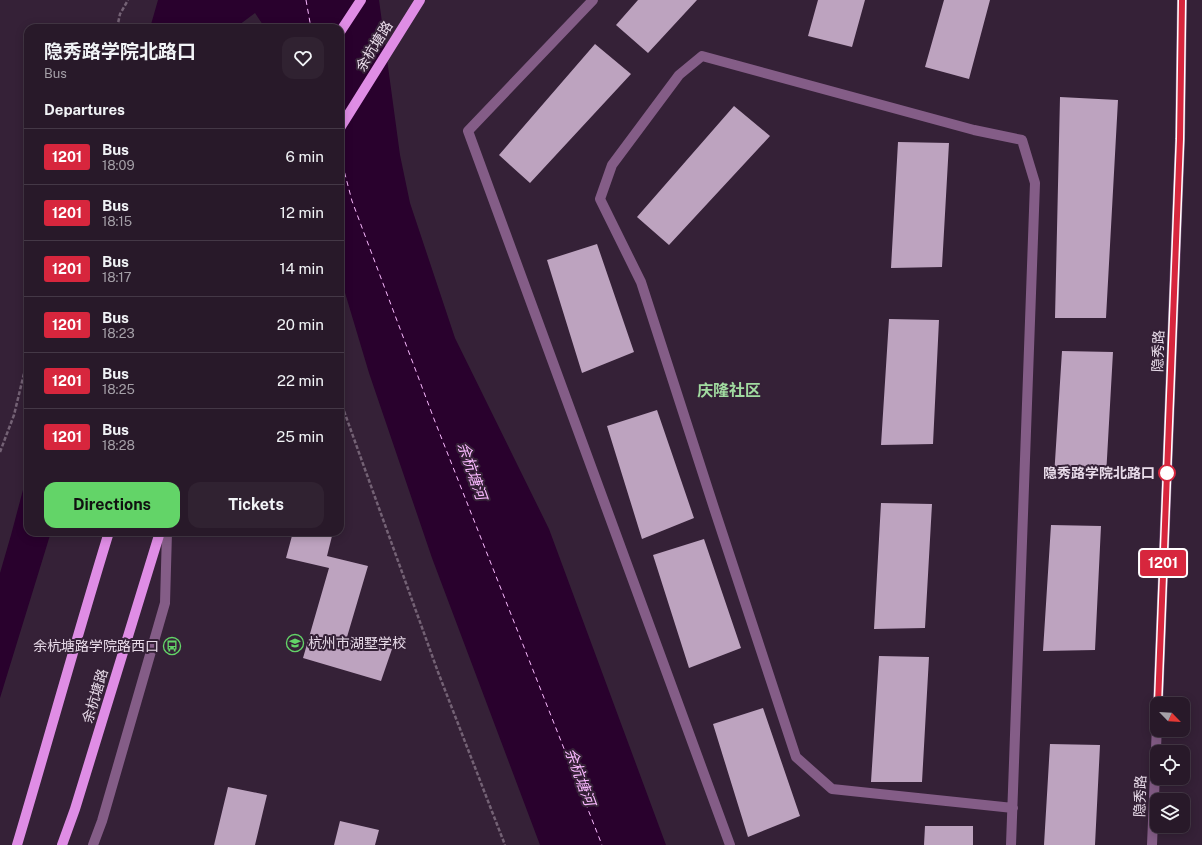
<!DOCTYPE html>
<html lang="en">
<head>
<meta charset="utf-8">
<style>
  :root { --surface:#281929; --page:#302231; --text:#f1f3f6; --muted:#a5a0a8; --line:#443846; --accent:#63d468 }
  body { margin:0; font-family:"Public Sans","Noto Sans SC",sans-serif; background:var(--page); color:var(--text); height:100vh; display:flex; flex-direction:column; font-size:15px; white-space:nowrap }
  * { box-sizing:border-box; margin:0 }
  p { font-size:13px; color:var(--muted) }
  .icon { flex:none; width:22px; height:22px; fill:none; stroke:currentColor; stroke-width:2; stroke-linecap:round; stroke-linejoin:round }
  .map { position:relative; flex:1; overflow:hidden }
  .side { position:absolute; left:24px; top:24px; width:320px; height:512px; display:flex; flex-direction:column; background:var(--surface); border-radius:12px; box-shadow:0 2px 10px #0003,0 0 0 1px var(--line) }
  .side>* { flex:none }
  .badge { padding:0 8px; border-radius:3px; font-size:14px; line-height:26px }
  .needle { width:26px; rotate:115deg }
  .fabs { position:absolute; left:1150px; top:697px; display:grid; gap:8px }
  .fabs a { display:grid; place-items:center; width:40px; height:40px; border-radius:8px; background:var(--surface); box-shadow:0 2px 10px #0003,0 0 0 1px var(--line); font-size:20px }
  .map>.badge { position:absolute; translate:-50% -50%; box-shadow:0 0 0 2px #fff }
  h2 { padding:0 20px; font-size:15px; line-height:36px }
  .round { display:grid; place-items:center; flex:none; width:42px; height:42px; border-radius:12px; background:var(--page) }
  .head { display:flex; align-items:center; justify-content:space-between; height:68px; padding:0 20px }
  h1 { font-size:19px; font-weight:700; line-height:30px }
  .button { display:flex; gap:8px; margin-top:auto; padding:8px 20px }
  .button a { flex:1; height:46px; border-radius:12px; background:var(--accent); color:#111; font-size:16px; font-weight:700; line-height:46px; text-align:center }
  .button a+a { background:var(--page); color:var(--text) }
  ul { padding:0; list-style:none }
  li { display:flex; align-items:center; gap:12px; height:56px; padding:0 20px; border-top:1px solid var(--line) }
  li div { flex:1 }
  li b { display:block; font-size:15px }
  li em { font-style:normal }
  li .badge { min-width:44px; font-weight:700; text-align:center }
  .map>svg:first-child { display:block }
</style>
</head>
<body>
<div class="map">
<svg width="1202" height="845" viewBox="0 0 1202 845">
  <rect width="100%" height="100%" fill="#352137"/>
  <path fill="#29012d" d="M158,0H379L400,155L410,203L455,338L549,529L666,845H540L432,558L369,373L340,276V28H265L255,13L235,28H150Z
    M28,471V532H51L0,698V573L11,535Z"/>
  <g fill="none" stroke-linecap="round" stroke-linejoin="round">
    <path stroke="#fab9ff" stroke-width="1" stroke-dasharray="5 4" stroke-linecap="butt" d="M306,0L311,28
      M340,155L352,201L434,419L602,845"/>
  </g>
  <path fill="#bda3bf" d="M638,0H697L648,53L616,25Z
    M818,0H865L852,47L808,36Z
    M944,0H990L969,79L925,67Z
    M595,44L631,74L530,183L499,155Z
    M1060,97L1118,100L1106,318H1055Z
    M734,106L770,136L669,245L637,217Z
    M898,142L949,143L942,267L891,268Z
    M597,244L634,352L582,373L547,260Z
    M889,319L939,320L933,444L881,445Z
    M1062,351L1113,352L1106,476L1054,477Z
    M657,410L694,518L642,539L607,426Z
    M881,503L932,504L925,628L874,629Z
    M1051,525L1101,526L1095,650L1043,651Z
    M293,532H333L327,556L368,566L347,637L392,649L381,681L303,658L329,568L286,558Z
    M704,539L741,648L689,668L653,555Z
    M879,656L929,657L922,782H871Z
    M763,708L800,816L748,837L713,724Z
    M1050,744L1100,745L1095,845H1044Z
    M228,787L267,795L255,845H214Z
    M340,821L379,830L375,845H334Z
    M925,826H973V845H924Z"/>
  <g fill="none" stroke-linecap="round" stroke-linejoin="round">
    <path stroke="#746275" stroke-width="2.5" stroke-dasharray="4 2" stroke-linecap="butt" d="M117,28L120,14L128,0
      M340,400L438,672L505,845
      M0,452L14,415L28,357"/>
    <path stroke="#845d87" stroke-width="10" d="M593,0L468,131L730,845
      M1158,704L1180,139L1182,0
      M93,845L102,821L165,603L167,532
      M1011,845L1035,183L1022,140L974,130L702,56L679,75L612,165L600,199L641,282L714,508L796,757L832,789L1013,808
      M1152,845L1157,725"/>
    <path stroke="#df8de5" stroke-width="10" d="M340,32L361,0
      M340,128L420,0
      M17,845C48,741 77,636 109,532
      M62,845L75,809L160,532"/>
  </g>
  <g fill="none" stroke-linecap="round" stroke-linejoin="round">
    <g stroke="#fff" stroke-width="9">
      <path id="line" d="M1158,704L1180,139L1182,0"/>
    </g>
    <use href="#line" stroke="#d7263d" stroke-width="6"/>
  </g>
  <defs>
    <g id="school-ring" transform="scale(0.9)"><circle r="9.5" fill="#352137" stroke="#63d468" stroke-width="1.5"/><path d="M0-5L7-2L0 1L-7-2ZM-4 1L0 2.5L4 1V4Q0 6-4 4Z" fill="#63d468"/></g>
    <g id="bus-ring" transform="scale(0.9)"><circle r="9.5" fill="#352137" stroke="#63d468" stroke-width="1.5"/><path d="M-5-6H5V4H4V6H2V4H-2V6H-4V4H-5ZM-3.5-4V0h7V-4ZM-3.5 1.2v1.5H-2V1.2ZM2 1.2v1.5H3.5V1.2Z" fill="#63d468"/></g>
  </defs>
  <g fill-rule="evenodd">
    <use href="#school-ring" x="295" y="643"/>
    <use href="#bus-ring" x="172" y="646"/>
  </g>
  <circle fill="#fff" stroke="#d7263d" stroke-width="2" cx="1167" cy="473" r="8"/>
  <g text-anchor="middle" stroke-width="4" stroke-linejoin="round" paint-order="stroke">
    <g font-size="14" fill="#e8dbe9" stroke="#352137">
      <text transform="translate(374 46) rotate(-58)" y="5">余杭塘路</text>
      <text transform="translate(1158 351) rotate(-88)" y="5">隐秀路</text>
      <text transform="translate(95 696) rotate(-73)" y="5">余杭塘路</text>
      <text transform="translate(1140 796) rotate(-88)" y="5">隐秀路</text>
    </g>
    <g font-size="14" font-weight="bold" fill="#e8dbe9" stroke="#352137" text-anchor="end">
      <text x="1155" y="478">隐秀路学院北路口</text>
    </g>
    <g font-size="14" fill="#e8dbe9" stroke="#352137" text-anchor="start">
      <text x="308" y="648">杭州市湖墅学校</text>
      <text x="159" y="651" text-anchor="end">余杭塘路学院路西口</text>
    </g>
    <g font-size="15" font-style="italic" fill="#fab9ff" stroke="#352137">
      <text transform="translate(472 471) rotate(71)" y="5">余杭塘河</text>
      <text transform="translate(580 777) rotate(70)" y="5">余杭塘河</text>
    </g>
    <g font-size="16" font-weight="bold" fill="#a1dba0" stroke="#352137">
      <text x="729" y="396">庆隆社区</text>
    </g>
  </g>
</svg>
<div class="fabs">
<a><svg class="needle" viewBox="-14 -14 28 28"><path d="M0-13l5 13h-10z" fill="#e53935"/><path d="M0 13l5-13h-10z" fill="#a5a0a8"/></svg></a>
<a><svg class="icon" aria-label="locate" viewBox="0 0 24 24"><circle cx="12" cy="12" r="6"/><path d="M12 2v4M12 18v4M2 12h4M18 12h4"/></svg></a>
<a><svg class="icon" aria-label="layers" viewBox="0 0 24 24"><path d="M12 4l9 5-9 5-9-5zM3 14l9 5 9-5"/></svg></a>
</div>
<b class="badge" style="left:1163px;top:563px;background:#d7263d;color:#fff">1201</b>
<section class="side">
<div class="head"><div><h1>隐秀路学院北路口</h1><p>Bus</p></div><a class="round"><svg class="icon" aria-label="heart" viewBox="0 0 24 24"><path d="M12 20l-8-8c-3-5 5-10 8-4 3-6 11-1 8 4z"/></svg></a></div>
<h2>Departures</h2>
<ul>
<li><span class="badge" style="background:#d7263d;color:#fff">1201</span><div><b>Bus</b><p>18:09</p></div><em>6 min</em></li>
<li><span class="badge" style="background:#d7263d;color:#fff">1201</span><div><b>Bus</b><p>18:15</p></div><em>12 min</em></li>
<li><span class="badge" style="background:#d7263d;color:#fff">1201</span><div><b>Bus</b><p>18:17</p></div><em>14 min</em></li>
<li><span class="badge" style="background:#d7263d;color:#fff">1201</span><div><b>Bus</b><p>18:23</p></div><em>20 min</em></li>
<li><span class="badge" style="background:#d7263d;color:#fff">1201</span><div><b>Bus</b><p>18:25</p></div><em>22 min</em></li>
<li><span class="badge" style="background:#d7263d;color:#fff">1201</span><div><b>Bus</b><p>18:28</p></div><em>25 min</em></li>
</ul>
<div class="button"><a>Directions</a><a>Tickets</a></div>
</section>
</div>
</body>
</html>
